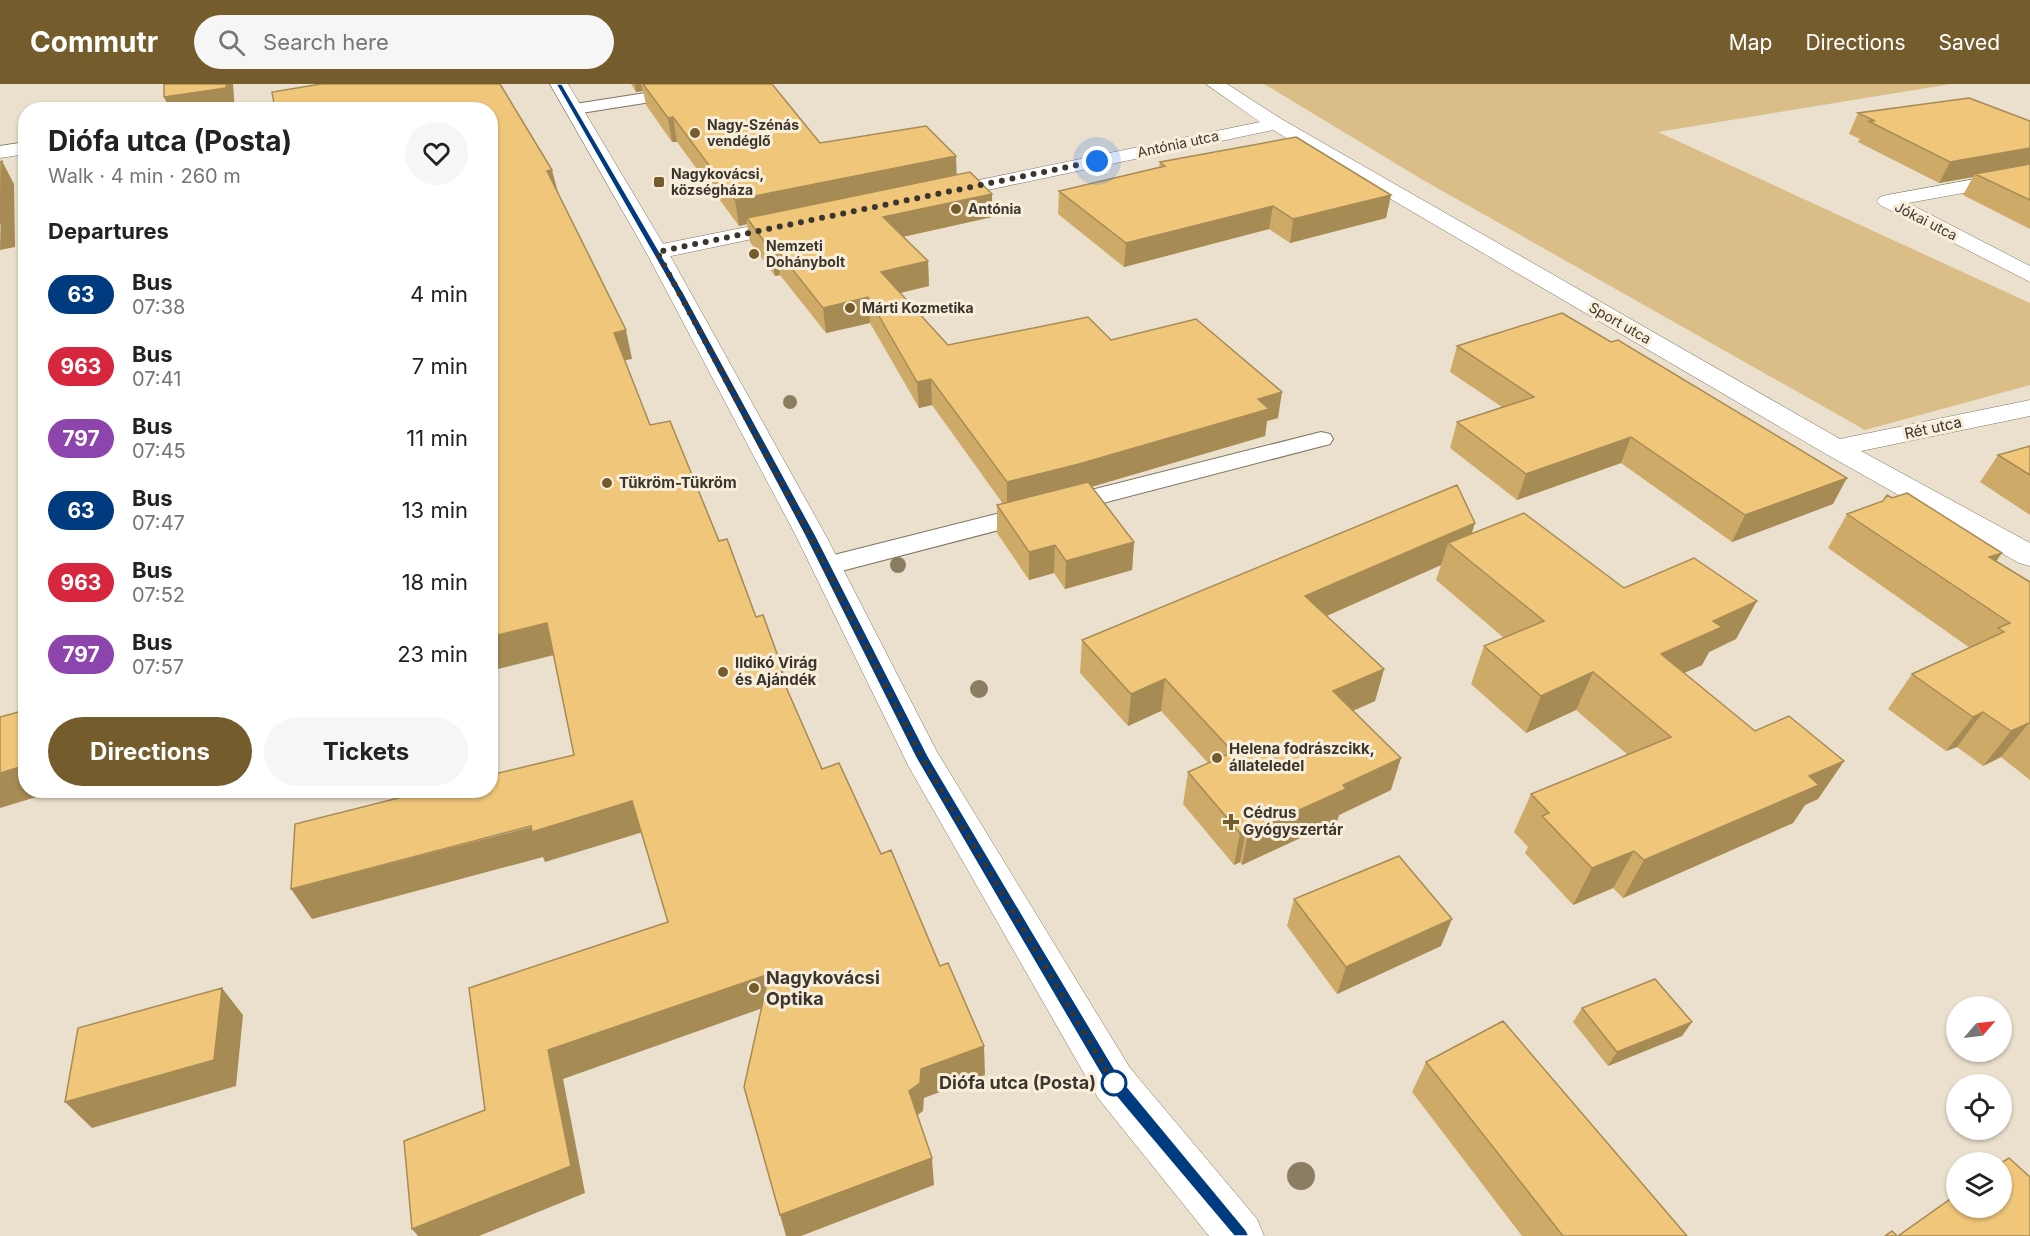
<!DOCTYPE html>
<html lang="en">
<head>
<meta charset="utf-8">
<style>
  :root { --surface:#fff; --page:#f6f6f6; --text:#222; --muted:#767676; --accent:#755c2d }
  body { margin:0; font-family:Inter,sans-serif; background:var(--page); color:var(--text); height:100vh; display:flex; flex-direction:column; font-size:22px; white-space:nowrap }
  * { box-sizing:border-box; margin:0 }
  p { font-size:20px; color:var(--muted) }
  .icon { flex:none; width:33px; height:33px; fill:none; stroke:currentColor; stroke-width:2; stroke-linecap:round; stroke-linejoin:round }
  .map { position:relative; flex:1; overflow:hidden }
  .details { position:absolute; left:18px; top:18px; width:480px; height:696px; display:flex; flex-direction:column; background:var(--surface); border-radius:24px; box-shadow:0 2px 4px #0004 }
  .details>* { flex:none }
  .badge { padding:0 12px; border-radius:20px; font-size:21px; line-height:39px }
  .needle { width:39px; rotate:62deg }
  .controls { position:absolute; left:1946px; top:912px; display:grid; gap:12px }
  .controls a { display:grid; place-items:center; width:66px; height:66px; border-radius:50%; background:var(--surface); box-shadow:0 2px 4px #0004; font-size:30px }
  .you { position:absolute; width:30px; height:30px; margin:-15px; border:4px solid #fff; border-radius:50%; background:#1a73e8; box-shadow:0 0 0 9px #1a73e833 }
  .map>.badge { position:absolute; translate:-50% -50%; box-shadow:0 0 0 3px #fff }
  h2 { padding:0 30px; font-size:22px; line-height:54px }
  .round { display:grid; place-items:center; flex:none; width:63px; height:63px; border-radius:32px; background:var(--page) }
  .headline { display:flex; align-items:center; justify-content:space-between; height:102px; padding:0 30px }
  h1 { font-size:28px; font-weight:700; line-height:45px }
  .action { display:flex; gap:12px; margin-top:auto; padding:12px 30px }
  .action a { flex:1; height:69px; border-radius:36px; background:var(--accent); color:#fff; font-size:24px; font-weight:700; line-height:69px; text-align:center }
  .action a+a { background:var(--page); color:var(--text) }
  ul { padding:0; list-style:none }
  li { display:flex; align-items:center; gap:18px; height:72px; padding:0 30px }
  li div { flex:1 }
  li b { display:block; font-size:22px }
  li em { font-style:normal }
  li .badge { min-width:66px; font-weight:700; text-align:center }
  header { display:flex; align-items:center; gap:36px; box-sizing:border-box; height:84px; padding:0 30px; background:var(--accent); color:#fff }
  header strong { font-size:28px }
  nav { display:flex; gap:33px; margin-inline-start:auto; font-size:21px }
  .search { width:420px; height:54px; background:var(--page); display:flex; align-items:center; gap:15px; box-sizing:border-box; padding:0 21px; border-radius:33px; color:var(--muted); font-size:22px }
  .map>svg:first-child { display:block }
</style>
</head>
<body>
<header>
<strong>Commutr</strong>
<div class="search"><svg class="icon" aria-label="search" viewBox="0 0 24 24"><circle cx="10" cy="10" r="6"/><path d="M15 15l6 6"/></svg>Search here</div>
<nav><a>Map</a><a>Directions</a><a>Saved</a></nav>
</header>
<div class="map">
<svg width="2030" height="1152" viewBox="0 0 2030 1152">
  <rect width="100%" height="100%" fill="#ebe0cd"/>
  <path fill="#dabd87" d="M1264,0H1951L1658,48L2030,219V301L1865,346L1423,96Z"/>
  <g fill="none" stroke-linecap="round" stroke-linejoin="round">
    <g stroke="#7e7463" stroke-width="2">
      <path id="service" d="M703,0H741L733,5L575,30L567,25L575,20Z
        M1321,348L1330,350L1333,355L1330,360L826,491L816,488L812,482L816,476L826,473Z"/>
    </g>
    <g stroke="#7e7463" stroke-width="1">
      <path id="minor" d="M1206,0H1227L1283,36L1840,355L2030,316V332L1861,367L2030,459V482L2019,479L1826,370L1273,46L940,116L933,114L930,110L933,106L940,104L1260,38Z
        M320,12L326,13L329,17L326,21L303,26H260L269,21Z
        M26,58V70L0,74V62Z
        M2030,85V97L1908,119L2030,182V198L1880,121L1877,117L1880,113L1887,111Z
        M792,134L800,135L803,140L800,145L657,175L649,173L646,168L649,163L657,161Z"/>
    </g>
    <g stroke="#7e7463" stroke-width="1">
      <path id="tertiary" d="M550,0H568L668,168L826,452L937,668L1130,984L1257,1135L1264,1152H1209L1098,1014L909,683L796,452L646,168Z"/>
    </g>
    <use href="#service" fill="#fff" fill-rule="evenodd"/>
    <use href="#minor" fill="#fff" fill-rule="evenodd"/>
    <use href="#tertiary" fill="#fff" fill-rule="evenodd"/>
  </g>
  <g fill="#8b7d61">
    <circle cx="790" cy="318" r="7"/>
    <circle cx="898" cy="481" r="8"/>
    <circle cx="979" cy="605" r="9"/>
    <circle cx="1301" cy="1092" r="14"/>
  </g>
  <path fill="#ceaa69" d="M631,0H772L820,59L957,91L992,133L903,153L928,177L929,202L900,209L948,261L1111,256L1278,334L1267,337L1265,352L1091,403L1134,458L1132,486L1065,505L1054,489L1029,496L997,449V421L1003,420L932,321L919,324L870,239L826,249L780,191L775,192L750,158L747,140L739,142L677,58H672L646,21L643,7L636,8Z
    M1858,29L2030,37V145L1963,111L1973,93L1939,99L1858,58L1860,55L1849,50Z
    M1160,78L1391,111L1386,134L1290,159L1269,145L1124,183L1058,130L1059,107L1159,84Z
    M1457,262L1833,420L1732,458L1621,379L1517,416L1450,364L1457,338L1502,323L1450,288Z
    M2030,362V431L1980,398L1998,371Z
    M1847,430L1996,477L2030,498V696L2001,673L1983,682L1957,663L1946,667L1888,625L1912,590L1970,564L1828,464Z
    M1471,450L1624,504L1736,555L1709,568L1702,581L1684,589L1755,647L1844,677L1818,715L1805,721L1793,739L1623,814L1613,804L1573,821L1525,769L1528,763L1514,748L1531,710L1628,671L1576,626L1526,649L1471,600L1484,562L1504,554L1436,496L1441,481L1327,532L1384,585L1375,617L1353,627L1391,706L1339,731L1337,737L1242,781L1240,778L1234,781L1183,720L1188,688L1208,679L1161,627L1128,642L1080,589L1082,556Z
    M1294,815L1441,862L1337,910L1287,842Z
    M1582,924L1682,952L1608,982L1573,938Z
    M1426,978L1687,1152H1522L1412,1008Z"/>
  <path fill="#a78b55" d="M226,0H233L235,26H170L164,13Z
    M635,0H641L643,7L636,8Z
    M673,33L677,58H672L668,34Z
    M2030,64V84L1975,90L1973,93L1939,99L1950,78Z
    M956,72L957,97L747,134V140L739,142L735,116Z
    M2,77L14,100L15,163L0,166Z
    M552,86L559,112L547,87Z
    M992,110V133L884,157L883,133Z
    M1391,111L1386,134L1290,159L1293,135Z
    M1273,122L1269,145L1124,183L1126,159Z
    M777,166L780,191L775,192L771,167Z
    M928,177L929,202L883,213L881,188Z
    M868,213L870,239L826,249L823,224Z
    M626,246L632,275L621,277L614,249Z
    M931,295L932,321L919,324L917,298Z
    M1282,308L1278,334L1267,337L1265,352L1077,407L1007,425V398L1258,315Z
    M1631,353L1621,379L1517,416L1526,390Z
    M1847,394L1833,420L1732,458L1745,431Z
    M1475,439L1465,471L1448,459L1441,481L1299,544L1305,512Z
    M1134,458L1132,486L1065,505L1066,477Z
    M1055,461L1054,489L1029,496V468Z
    M2002,469L1978,503L1989,473Z
    M1757,517L1736,555L1709,568L1702,581L1642,608L1661,570L1713,537Z
    M547,539L558,570L490,587V553Z
    M1384,585L1375,617L1325,639L1333,607Z
    M783,586L788,617L779,587Z
    M1593,588L1576,626L1526,649L1541,612Z
    M1165,595L1161,627L1128,642L1131,610Z
    M1983,628L1957,663L1946,667L1973,633Z
    M26,636V706H43V711L0,724V689Z
    M2029,639L2001,673L1983,682L2011,647Z
    M1401,674L1391,706L1339,731L1337,737L1242,781L1248,749L1343,701Z
    M1844,677L1818,715L1805,721L1793,739L1623,814L1644,776L1809,692Z
    M632,717L643,748L545,778L543,773L312,835L291,805Z
    M1246,746L1240,778L1234,781L1240,749Z
    M1634,767L1613,804L1573,821L1592,784Z
    M1452,835L1441,862L1337,910L1346,883Z
    M769,890L777,919L563,995L585,1109L479,1152H418L412,1145L548,966Z
    M222,904L243,931L236,1002L92,1044L65,1018Z
    M1692,938L1682,952L1608,982L1617,968Z
    M984,962L985,991L924,1014L923,1027L912,1035L909,1007L921,985Z
    M932,1074L934,1101L801,1152H786L780,1131Z"/>
  <path fill="#efc67a" stroke="#a78b55" stroke-width="1.5" d="M164,0H226V4L164,13Z
    M321,0H500L552,86L547,87L626,246L614,249L650,341L670,337L719,457L727,455L756,533L763,531L783,586L779,587L822,685L839,679L881,770L891,766L940,882L948,879L984,962L921,985L920,999L909,1007L932,1074L780,1131L744,1003L769,890L548,966L571,1082L412,1145L404,1057L485,1026L469,904L668,838L632,717L532,748L531,742L291,805L295,740L430,706H490V691L574,671L547,539L490,553V26H275L272,8Z
    M643,0H772L820,59L926,42L956,72L735,116L673,33L668,34Z
    M1969,14L2030,37V64L1950,78L1868,37H1875L1858,29Z
    M1296,53L1391,111L1293,135L1273,122L1126,159L1059,107L1165,82L1160,78Z
    M2,77L1,139H0V78Z
    M2030,80V116L1975,90Z
    M970,88L992,110L883,133L928,177L881,188L948,261L1088,233L1111,256L1196,235L1282,308L1258,315L1269,325L1079,380L1007,398L931,295L917,298L868,213L823,224L777,166L771,167L747,134Z
    M1562,229L1611,258L1618,256L1847,394L1745,431L1631,353L1526,390L1457,338L1534,313L1457,262Z
    M2030,362V391L1998,371Z
    M1088,398L1134,458L1066,477L1055,461L1029,468L997,421Z
    M1457,401L1475,439L1305,512L1384,585L1333,607L1401,674L1343,701L1346,705L1248,749L1246,746L1240,749L1188,688L1233,668L1165,595L1131,610L1082,556Z
    M1907,409L2002,469L1989,473L2030,498V639H2029L2011,647L1983,628L1973,633L1912,590L2004,548L1998,544L2010,539L1847,430L1883,417L1887,411L1892,414Z
    M1524,429L1624,504L1694,474L1757,517L1713,537L1722,543L1661,570L1755,647L1789,632L1844,677L1809,692L1819,701L1644,776L1634,767L1592,784L1542,732L1549,729L1531,710L1671,653L1593,588L1541,612L1484,562L1544,537L1448,459Z
    M26,626V636L20,683L0,689V633Z
    M1399,772L1452,835L1346,883L1294,815Z
    M1655,895L1692,938L1617,968L1582,924Z
    M222,904L214,976L65,1018L78,944Z
    M1503,937L1687,1152H1563L1426,978Z
    M2009,1074L2030,1093V1152H1898L1956,1111V1124H2001V1079Z
    M1892,1147L1897,1152H1885Z"/>
  <path fill="#003b80" stroke="#fff" stroke-width="1.5" d="M556,0H562L683,208L816,452L928,672L1032,847L1120,994L1246,1146L1249,1152H1234L1109,1004L1022,856L916,674L805,452L675,208Z"/>
  <g fill="none" stroke-linecap="round" stroke-linejoin="round">
    <path stroke="#3a362f" stroke-width="6" stroke-dasharray="0 10.8" d="M1097,77L657,168L810,452L922,674L1114,999"/>
  </g>
  <g fill="#755c2d" stroke="#f8eeda" stroke-width="2">
    <circle cx="695" cy="49" r="6"/>
    <rect x="653" y="92" width="12" height="12" rx="3"/>
    <circle cx="956" cy="125" r="6"/>
    <circle cx="754" cy="170" r="6"/>
    <circle cx="850" cy="224" r="6"/>
    <circle cx="607" cy="399" r="6"/>
    <circle cx="723" cy="588" r="6"/>
    <circle cx="1217" cy="674" r="6"/>
    <path d="M1228 729h6v6h6v6h-6v6h-6v-6h-6v-6h6z"/>
    <circle cx="754" cy="904" r="6"/>
  </g>
  <circle fill="#fff" stroke="#003b80" stroke-width="3" cx="1114" cy="999" r="12"/>
  <g text-anchor="middle" stroke-width="6" stroke-linejoin="round" paint-order="stroke">
    <g font-size="14" font-weight="bold" fill="#3a362f" stroke="#f8eeda" text-anchor="start">
      <text x="707" y="46">Nagy-Szénás<tspan x="707" dy="16">vendéglő</tspan></text>
      <text x="671" y="95">Nagykovácsi,<tspan x="671" dy="16">községháza</tspan></text>
      <text x="968" y="130">Antónia</text>
      <text x="766" y="167">Nemzeti<tspan x="766" dy="16">Dohánybolt</tspan></text>
      <text x="862" y="229">Márti Kozmetika</text>
    </g>
    <g font-size="14" fill="#3a362f" stroke="#f8eeda">
      <text transform="translate(1178 60) rotate(-12)" y="5">Antónia utca</text>
      <text transform="translate(1926 137) rotate(27)" y="5">Jókai utca</text>
      <text transform="translate(1620 239) rotate(30)" y="5">Sport utca</text>
    </g>
    <g font-size="15" fill="#3a362f" stroke="#f8eeda">
      <text transform="translate(1933 344) rotate(-12)" y="5">Rét utca</text>
    </g>
    <g font-size="15" font-weight="bold" fill="#3a362f" stroke="#f8eeda" text-anchor="start">
      <text x="619" y="404">Tükröm-Tükröm</text>
      <text x="735" y="584">Ildikó Virág<tspan x="735" dy="17">és Ajándék</tspan></text>
      <text x="1229" y="670">Helena fodrászcikk,<tspan x="1229" dy="17">állateledel</tspan></text>
      <text x="1243" y="734">Cédrus<tspan x="1243" dy="17">Gyógyszertár</tspan></text>
    </g>
    <g font-size="18" font-weight="bold" fill="#3a362f" stroke="#f8eeda" text-anchor="start">
      <text x="766" y="900">Nagykovácsi<tspan x="766" dy="21">Optika</tspan></text>
    </g>
    <g font-size="18" font-weight="bold" fill="#3a362f" stroke="#f8eeda" text-anchor="end">
      <text x="1096" y="1005">Diófa utca (Posta)</text>
    </g>
  </g>
</svg>
<div class="controls">
<a><svg class="needle" viewBox="-14 -14 28 28"><path d="M0-13l5 13h-10z" fill="#e53935"/><path d="M0 13l5-13h-10z" fill="#767676"/></svg></a>
<a><svg class="icon" aria-label="locate" viewBox="0 0 24 24"><circle cx="12" cy="12" r="6"/><path d="M12 2v4M12 18v4M2 12h4M18 12h4"/></svg></a>
<a><svg class="icon" aria-label="layers" viewBox="0 0 24 24"><path d="M12 4l9 5-9 5-9-5zM3 14l9 5 9-5"/></svg></a>
</div>
<div class="you" style="left:1097px;top:77px"></div>
<section class="details">
<div class="headline"><div><h1>Diófa utca (Posta)</h1><p>Walk · 4 min · 260 m</p></div><a class="round"><svg class="icon" aria-label="heart" viewBox="0 0 24 24"><path d="M12 20l-8-8c-3-5 5-10 8-4 3-6 11-1 8 4z"/></svg></a></div>
<h2>Departures</h2>
<ul>
<li><span class="badge" style="background:#003b80;color:#fff">63</span><div><b>Bus</b><p>07:38</p></div><em>4 min</em></li>
<li><span class="badge" style="background:#d7263d;color:#fff">963</span><div><b>Bus</b><p>07:41</p></div><em>7 min</em></li>
<li><span class="badge" style="background:#8e44ad;color:#fff">797</span><div><b>Bus</b><p>07:45</p></div><em>11 min</em></li>
<li><span class="badge" style="background:#003b80;color:#fff">63</span><div><b>Bus</b><p>07:47</p></div><em>13 min</em></li>
<li><span class="badge" style="background:#d7263d;color:#fff">963</span><div><b>Bus</b><p>07:52</p></div><em>18 min</em></li>
<li><span class="badge" style="background:#8e44ad;color:#fff">797</span><div><b>Bus</b><p>07:57</p></div><em>23 min</em></li>
</ul>
<div class="action"><a>Directions</a><a>Tickets</a></div>
</section>
</div>
</body>
</html>
